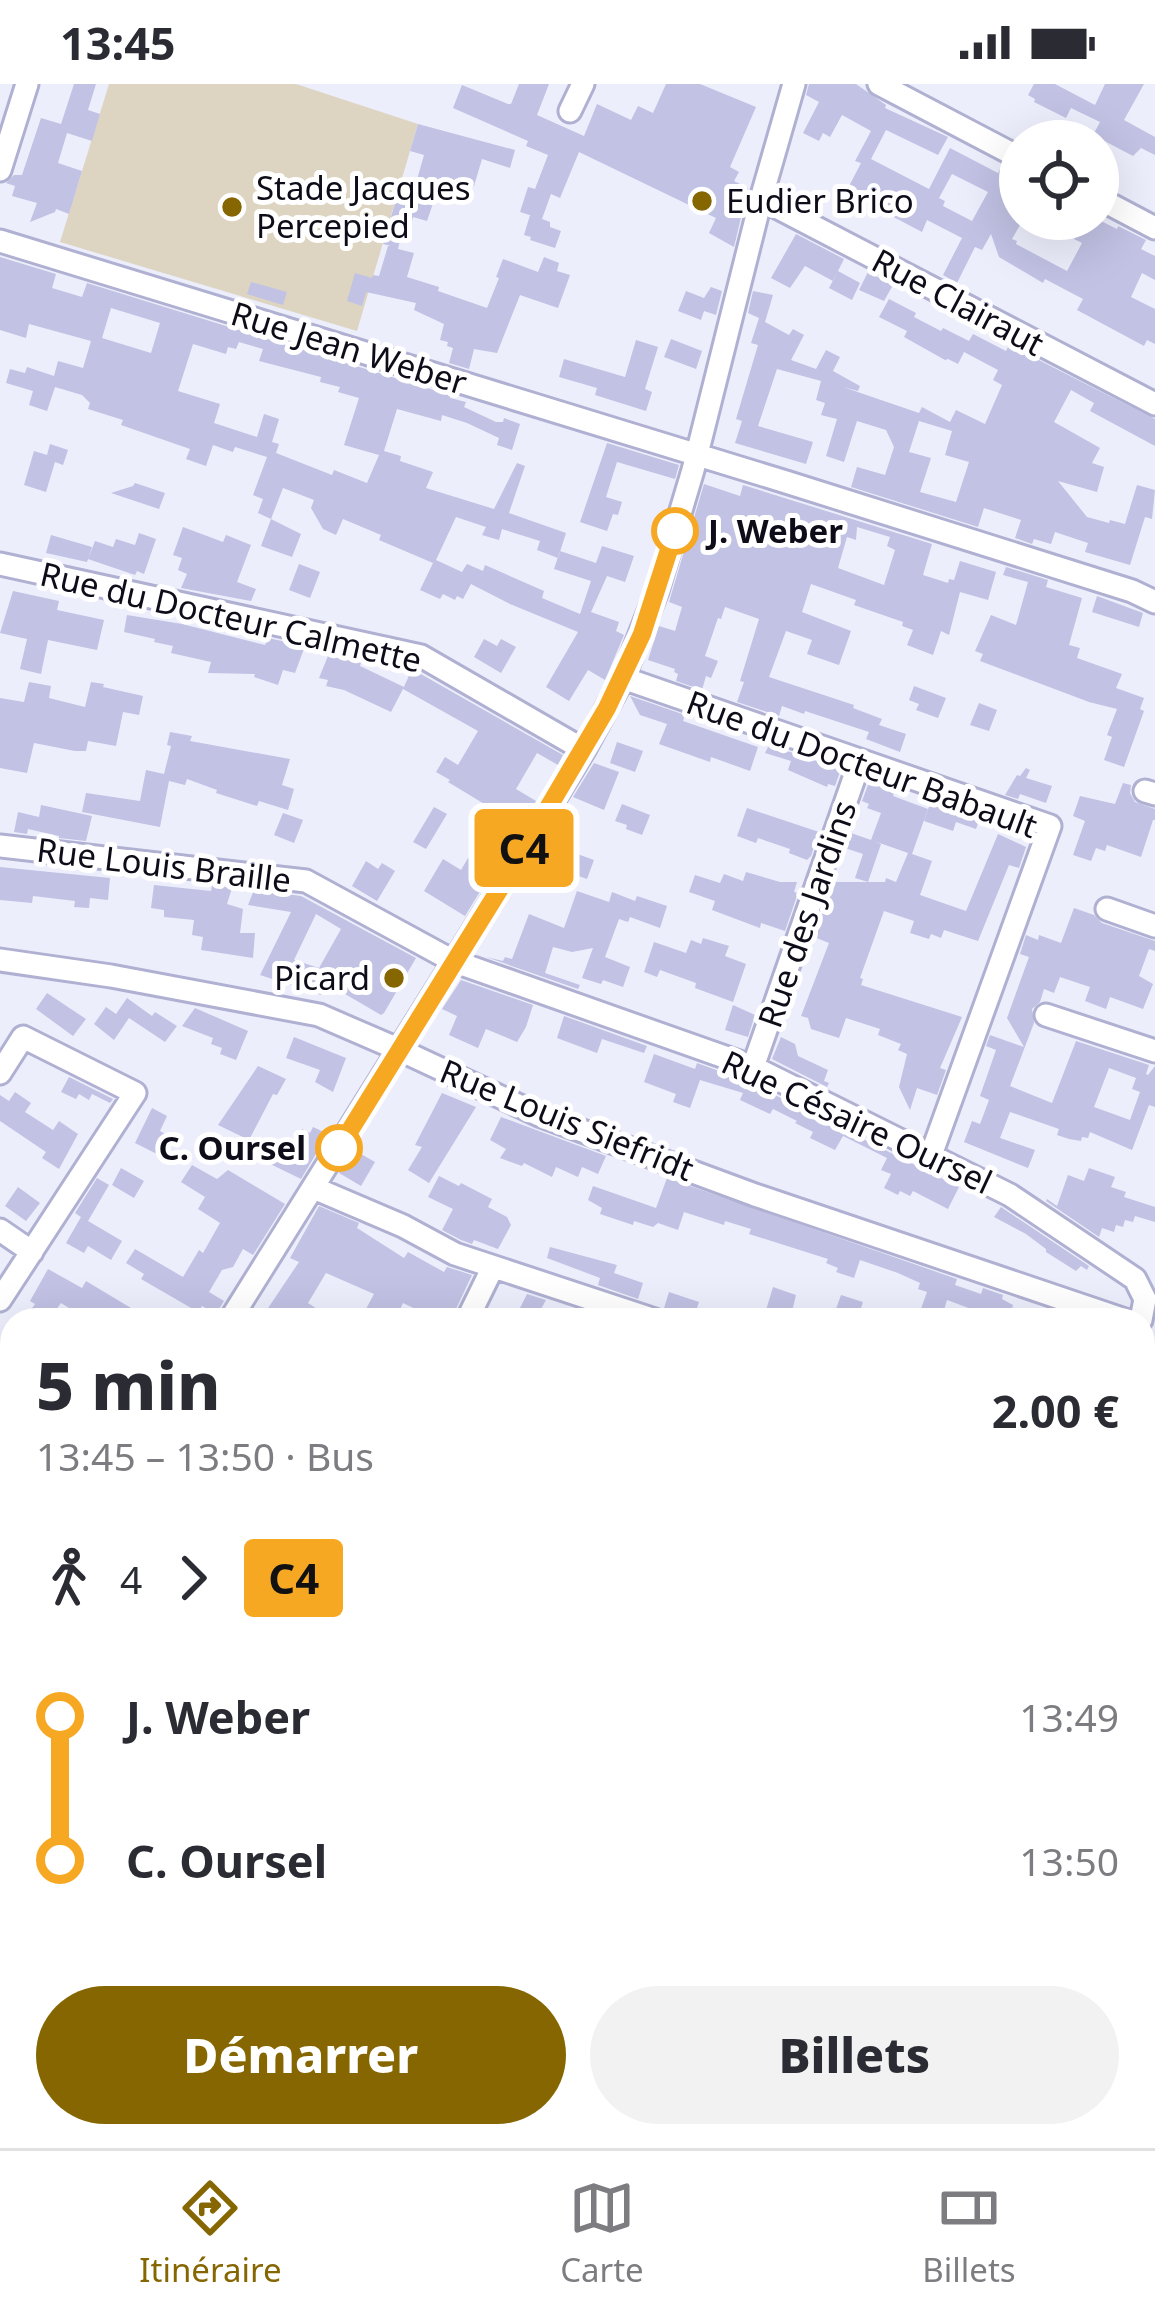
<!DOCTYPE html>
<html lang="fr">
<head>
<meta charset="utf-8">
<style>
  :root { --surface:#fff; --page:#f2f2f3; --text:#2b2b33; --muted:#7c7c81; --line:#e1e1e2; --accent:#866600 }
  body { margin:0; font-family:"Noto Sans",sans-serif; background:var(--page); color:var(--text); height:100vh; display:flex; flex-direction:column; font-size:45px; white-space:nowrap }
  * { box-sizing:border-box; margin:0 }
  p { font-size:39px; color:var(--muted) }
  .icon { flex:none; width:66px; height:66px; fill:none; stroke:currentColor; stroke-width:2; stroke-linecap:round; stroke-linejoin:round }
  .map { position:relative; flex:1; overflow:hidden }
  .drawer { position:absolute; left:0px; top:1224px; width:1155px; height:840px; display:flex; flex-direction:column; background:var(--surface); border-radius:36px 36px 0 0; box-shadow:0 12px 48px #0002 }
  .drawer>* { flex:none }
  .badge { padding:0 24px; border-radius:9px; font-size:42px; line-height:78px }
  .controls { position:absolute; left:999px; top:36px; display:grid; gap:24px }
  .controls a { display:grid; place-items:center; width:120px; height:120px; border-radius:50%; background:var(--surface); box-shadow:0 12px 48px #0002; font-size:60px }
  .map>.badge { position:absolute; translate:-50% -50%; box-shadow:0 0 0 6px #fff }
  .legs { display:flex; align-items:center; gap:18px; height:132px; padding:0 36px; font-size:39px }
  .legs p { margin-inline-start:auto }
  .headline { display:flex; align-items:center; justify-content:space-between; height:204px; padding:0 36px }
  h1 { font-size:66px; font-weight:800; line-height:90px }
  .action { display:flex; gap:24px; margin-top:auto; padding:24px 36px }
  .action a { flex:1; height:138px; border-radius:72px; background:var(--accent); color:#fff; font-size:48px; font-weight:800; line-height:138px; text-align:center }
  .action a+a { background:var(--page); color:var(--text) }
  ul { padding:0 36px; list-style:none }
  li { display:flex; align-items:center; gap:42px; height:144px; font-size:45px }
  li i { display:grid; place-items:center; width:18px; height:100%; margin:0 15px; background:currentColor }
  li i::after { content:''; width:30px; height:30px; margin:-15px; border:9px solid; border-radius:50%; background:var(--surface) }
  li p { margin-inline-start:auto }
  li:first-child i { background:linear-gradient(#0000 50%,currentColor 0) }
  li:last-child i { background:linear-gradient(currentColor 50%,#0000 0) }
  .status { display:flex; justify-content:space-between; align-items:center; height:84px; padding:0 60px; background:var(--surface); direction:ltr }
  .status svg { height:33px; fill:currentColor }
  .tabs { display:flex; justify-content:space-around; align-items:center; height:168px; border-top:3px solid var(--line); background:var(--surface); font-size:33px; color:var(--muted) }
  .tabs a { display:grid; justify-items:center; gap:6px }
  .tabs .active { color:var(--accent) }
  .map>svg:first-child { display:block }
</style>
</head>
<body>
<div class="status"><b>13:45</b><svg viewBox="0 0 49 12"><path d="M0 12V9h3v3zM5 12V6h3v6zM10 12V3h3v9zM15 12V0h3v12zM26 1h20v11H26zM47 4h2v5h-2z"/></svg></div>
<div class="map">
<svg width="1155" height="2064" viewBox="0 0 1155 2064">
  <rect width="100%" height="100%" fill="#edeefc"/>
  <path fill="#ddd5c2" d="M109,0H296L418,40L357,247L60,158Z"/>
  <path fill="#c1c2e4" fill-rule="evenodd" d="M74,0H96L88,26L100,30L92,57L67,49L58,79L82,87L69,130L56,125L55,128L30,138L37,119L12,112L15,102L6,99L14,91H22L41,34L61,40Z
    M519,0H549L537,31L584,52L597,20L631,36L638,22L653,29L666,0H700L756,23L730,83L739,88L734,97L748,104L734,163L709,149L716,134L579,68L560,114L551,110L542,135L550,138V143L561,147L555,164L530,156L531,153L524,151L530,131L533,132L520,128L528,103L535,105L548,71L526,62L528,57L453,24L462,1L508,20H511Z
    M809,0H856L886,21L885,24L948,53L938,71L886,46L871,75L929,105L950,64L998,89L1000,85L1020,95V141L1012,155L1017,157L1016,160L1067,187L1082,159L1074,155L1085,135L1095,139L1097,135L1117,145L1118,142L1146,156L1141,165L1155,172V196L1142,189L1131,213L1155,225V260L1147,256L1144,262L1077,226L1083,215L1045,195L1043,199L999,173L991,150L982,166L975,163L957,199L943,191L962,154L927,136L922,148L846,108L861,79L855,77L871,47L842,31L830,53L823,49L819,57L803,49L819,18L806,11ZM952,90L988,108L972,137L943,122L945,117L939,114Z
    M1034,0H1055L1095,21L1105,0H1144L1124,36L1155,53V71L1141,64L1133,72L1093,51L1100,38L1071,24L1066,34L1034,18L1035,15L1028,11Z
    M418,40L515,66L510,84L482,75L474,102L442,93L427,137L413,133L412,137L405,135L398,165L414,169L407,193L439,203L438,207L487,224L499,194L496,193L503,175L538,188L544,173L559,179L557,187L570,191L558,224L520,211L497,269L474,265L469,285L449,279L453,264L447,262L448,258L440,256L444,240L414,226L416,219L366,208L362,222L347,217L355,189L372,194L373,191L379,192L388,162H391L383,160L398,109L412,113L424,71L410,67Z
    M796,150L844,175L833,197L805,182L790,204L771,194Z
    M0,173L56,190L52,204L82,213L87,199L450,311V314L466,318L464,323L496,338H503L504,334L520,340L512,366L497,361L499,354L467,339L442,331L441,337L397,325L384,367L401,372L400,377L433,388L426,404L494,425L517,379L525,382L509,429L566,449L558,474L537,466L540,457L502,445L499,456L482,451L486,443L456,433L436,476L462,488L467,480L483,487L485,481L544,507L542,514L580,530L591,497L554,485L560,467L596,479L602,462L634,472L625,498L607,492L591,528L619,538L616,547L624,551L605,596L588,586L569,617L546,603L578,548L510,520L471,500L463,515L457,512L455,516L443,510L440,515L420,506L433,479L379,456L381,451L343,435L336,451L323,445L311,424L314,416L283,404L271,435L258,429L263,415L253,411L267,373L235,363L233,368L213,361L206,382L186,375L190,365L121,341L123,336L88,325L90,319L82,311L55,303L47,327L29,321L33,307L6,299L10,285L25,289L27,283L54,292L58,277L83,284L91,257L29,240L26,254L0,246ZM111,224L160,239L151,269L102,254ZM239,258L263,265L259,277L321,293L320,298L340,303L338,308L359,314L344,361L379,371L367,399L334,386L332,391L276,369L279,360L272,358L279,335L264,330L257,353L214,339L220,320L178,307L193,260L226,270L228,263L236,265Z
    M838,187L860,199L852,216L829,204Z
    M868,188L893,201L884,217L859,206Z
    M251,198L287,208L283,221L247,210Z
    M711,203L722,207L716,231L704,227L701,236L678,227L686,207L704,214Z
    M753,207L773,211L765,238L789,251L793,245L804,251L791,276L816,285L826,266L840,273L833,287L860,302L858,307L843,303L919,329L922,323L950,338L956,326L985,340L1002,301L993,296L998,286L964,268L958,280L948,275L945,276L904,253L907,247L879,233L889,215L916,229L914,233L941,247L943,244L969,257L973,250L1006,267L1009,261L1155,335V362L1090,327L1094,319L1071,306L1054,338L1100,364L1092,379L1104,383L1097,408L1058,397L1087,433L1109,439L1110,436L1125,440L1137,401L1155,406L1152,435L1145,433L1130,481L1085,468L1088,459L1055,448L1051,460L1034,455L1032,460L1015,454L1021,436L984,424L978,443L851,403L857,383L885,391L894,363L886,346L857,337L844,378L826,372L837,335L821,331L825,319L816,316L821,297L777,285L758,342L813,358L806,380L735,359L742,337L736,335L758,261L751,259L759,234L748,229ZM919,337L952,347L945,371L969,378L956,418L920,408L931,374L909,368Z
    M671,255L702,267L696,285L664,273Z
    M636,256L658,263L645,305L652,308L646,327L595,311L597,304L559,293L564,275L625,293Z
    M607,359L679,381L675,395L617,378L606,413L622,418L618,431L613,430L607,447L580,438Z
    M50,360L68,366L63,381L55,378L46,408L24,401L34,367L47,371Z
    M135,399L165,409L159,425L111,409L133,402Z
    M704,400L740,412L743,401L932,460L923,491L948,499L949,495L954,496L960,477L996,488L988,516L960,508L949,551L941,547L933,571L907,561L913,546L902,542L903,538L854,521L856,516L811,500L802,528L851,547L839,581L807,570L812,556L786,547L769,593L854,621L853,624L882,635L879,641L906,650L900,668L866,655L869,648L805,627L804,630L782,622L779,632L737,618L744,598L740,597L759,535L725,523L721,535L718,534L705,572L718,577L711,594L706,592L702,606L676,597L678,590L674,588L675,585L648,576L659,542L675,547L682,523L669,518ZM857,443L890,453L887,462L895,466L884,501L838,484L847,453L856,456Z
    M271,435L301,450L292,473L261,462Z
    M183,443L223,458L226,451L251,461L237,498L256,505L251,517L181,504L187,490L178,486L182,474L173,471Z
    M139,449L156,455L144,490L137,487L135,491L88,475L95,457L113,463L116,455L135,461Z
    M51,451L92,463L87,478L46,469Z
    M299,480L320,488L310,514L289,506Z
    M1006,483L1048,496L1046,503L1082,514L1069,561L1080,564L1077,574L1122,590L1116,604L1144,614L1140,625L1144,627L1124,683L1104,676L1112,653L1107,651L1117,625L1089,618L980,577L983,570L975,567L991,531L1016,541L1028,498L1003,491Z
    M13,507L59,517L57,526L104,536L97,566L48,556L41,590L20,585L27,555L0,549Z
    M1097,512L1143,529L1139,543L1092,528Z
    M127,531L182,540L265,561L268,554L305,562L295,589L283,586L278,601L254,593L255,590L208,589L211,578L171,569L173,562L154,558L155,555L124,548Z
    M484,555L497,562L501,555L516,563L501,589L474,573Z
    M328,572L361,579L360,582L404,603L391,628L344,606L326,602L328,596L319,594Z
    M412,585L563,671L558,681L537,669L516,705L536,717L508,763L478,746L491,724L448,698L450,696L436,688L445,673L458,681L478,647L403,605Z
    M29,598L51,602L49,614L85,623L91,598L104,600L103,603L143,612L139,631L123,628L116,662L88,657L86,667H75L34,659L27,689L0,684V614L24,618Z
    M914,602L946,614L938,634L916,626L919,620L909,616Z
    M630,612L685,631L683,637L758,663L750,687L711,673L710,678L659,660L667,640L640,631Z
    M979,619L997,626L989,647L970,641Z
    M170,648L192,652L190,657L290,675L282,701L294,705L288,726L259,717L257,722L216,709L217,706L187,695L185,701L169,697L160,743L82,728L86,709L140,717L146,686L164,690L171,662L167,661Z
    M617,658L643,667L635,688L610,679Z
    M769,661L841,685L835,702L828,700L827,703L788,686L791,677L765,669Z
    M594,679L619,688L604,726L573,713Z
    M1026,684L1030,686L1026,694L1052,702L1046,719L1020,710L1018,715L1005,711L1017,691L1020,692Z
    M869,698L895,707L893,712L928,725L912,770L932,777L920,811L966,827L998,750L1026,763L1019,784L1009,781L978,857L944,846L941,854L931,850L929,855L910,849L914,837L884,827L860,894L863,895L861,901L962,933L940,984L946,986L937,1011L917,1004L910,1026L899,1003L907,970L898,966L901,960L878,951L880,945L846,934L839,954L811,945L808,934L801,932L829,859L814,853L833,798H868L855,794L863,770L845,764L851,749L871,756L881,729L867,724L869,720L862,717ZM874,757L908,769L896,798L886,794L885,798H868L881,760Z
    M1123,699L1131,701L1130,709L1135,718L1155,725V736H1153L1141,773L1107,761L1105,767L1096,764L1091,777L1073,771L1085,737L1073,732L1080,712L1115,720Z
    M931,717L980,734L976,745L956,738L953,747L924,737Z
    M622,720L650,731L642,751L626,745L627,741L615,737Z
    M41,721L92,732L86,757L59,754V752L28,745L27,750L14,748L18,728L39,733Z
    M434,723L447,730L426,765L413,758Z
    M747,724L819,748L811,772L807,776L789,769L790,765L758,754L756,759L737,752Z
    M283,729L303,736L294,759L274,751Z
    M569,767L594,776L587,795L562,786Z
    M468,774L492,788L465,832L424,807L443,775L461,786Z
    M366,777L378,785L382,779L395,787L377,817L352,802Z
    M0,783L110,794L108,816L90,814L89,824L74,823L75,817L33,812L32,819L0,816Z
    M746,788L780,798H797L794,808L798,809L785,847L761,839L760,844L712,826L715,817L689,808L695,791L720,799L724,790L743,797Z
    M154,801L211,807L212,801L232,804L227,820L243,825L240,849H255L253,874L201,866L203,853L192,851L194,836L164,833V826L151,824Z
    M254,806L301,812L416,874L384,929L381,931L328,900L321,911L260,891L291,828L248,821ZM316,830L341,845L319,884L294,876Z
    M577,807L609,818L612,808L635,817L637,812L667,822L660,844L630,833L628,838L619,835L605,873L630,883L623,903L603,896L601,900L582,894L593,864L572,868L553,863L545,889L580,901L578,905L486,873L503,877L505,873L512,875L529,830L564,844Z
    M1074,824L1094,831L1102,839L1155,857V867L1149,865L1139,892L1153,900L1143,925L1110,913L1106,925L1085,917L1090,903L1060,893L1054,909L1044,905L1040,918L1032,925L1034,939L1010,1002L1052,1019L1076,957L1149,981L1146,990L1148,991L1155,982V1023L1149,1021L1132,1066L1090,1048L1088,1054L1082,1053L1081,1057L1069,1055L1057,1051L1059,1045L1010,1028L1000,1054L1035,1066L1028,1084L964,1058L972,1037L980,1040L989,1016L980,1012L996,966L986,962L990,951L1024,963L1007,934L1029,873L1020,870L1026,851L1038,856L1039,851L1061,859ZM1109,984L1136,994L1132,1005L1140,1008L1130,1036L1094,1023Z
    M703,854L729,862L725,872L746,880L733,918L695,904L696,899L660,886L657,893L644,888L654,858L686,869L691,856L701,860Z
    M461,896L533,921L526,943L517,958L486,945L478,964L449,951L457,932L442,925Z
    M47,909L86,935L73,952L36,925Z
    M127,914L152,932L155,928L177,942L165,958L129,934L114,956L94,940L106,923L116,930Z
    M733,921L755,931L748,953L725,946Z
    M195,924L248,947L236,976L220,970L222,964L211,960L213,954L182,942Z
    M564,932L647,962L644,969L602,955L597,969L557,954Z
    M294,953L346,974L333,1008L315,998L320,986L286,974Z
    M781,953L795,960L798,972L828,986L824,997L829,999L827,1003L772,975Z
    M654,970L695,985L697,979L747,997L959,1103L948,1125L913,1107L910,1112L900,1107L898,1111L884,1104L891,1090L881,1086L887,1074L843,1052L835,1066L810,1054L813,1048L795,1039L797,1037L773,1025L770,1030L740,1016L743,1009L700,996L690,1024L673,1018L676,1010L644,998Z
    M258,982L286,995L277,1011L273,1010L249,1056L218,1041Z
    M69,993L113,1015L110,1019L92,1010L89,1016L79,1010L76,1015L61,1008Z
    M15,1008L31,1019L25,1028L53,1046L59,1037L78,1050L59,1085L42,1074L46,1068L0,1037V1011L9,1017Z
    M442,1009L476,1023L429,1099L408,1086L422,1063L415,1061Z
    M152,1024L167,1032L160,1047L174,1055L165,1074L135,1059Z
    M501,1033L606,1072L598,1090L582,1083L578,1093L556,1083L552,1093L524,1079L522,1082L500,1074L506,1065L490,1056Z
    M313,1043L328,1050L301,1095L262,1076L270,1058L287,1067L289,1064L292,1065L302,1045L310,1049Z
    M354,1066L375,1078L361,1102L339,1089Z
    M192,1081L217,1095L228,1086L285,1120L253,1171L243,1165L233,1183L222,1186L209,1208L224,1217L216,1230L202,1222L198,1228L141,1195L144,1190L126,1179L135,1165L183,1193L199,1166L203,1169L220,1139L198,1125L205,1113L181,1098Z
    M121,1084L144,1097L134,1114L112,1101Z
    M1089,1084L1115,1093L1111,1103L1126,1108L1124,1113L1155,1123V1138L1135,1132L1133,1138L1125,1136L1123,1143L1116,1141L1114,1148L1102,1144L1099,1153L1046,1117L1047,1115L1057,1122L1068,1091L1084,1097Z
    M439,1092L459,1102L461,1099L492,1115L488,1123L507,1133L511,1141L498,1165L474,1156L472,1160L461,1156L442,1146L453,1125L428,1113Z
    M97,1094L109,1101L88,1137L122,1157L111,1176L88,1162L84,1169L66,1159L81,1133L75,1129Z
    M667,1094L957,1195L955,1201L981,1210L983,1204L1003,1211L1002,1215L1013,1221L1012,1225L1039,1233L1038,1236H989L990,1232L947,1216L941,1236H917L927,1208L918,1205L920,1199L898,1189L860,1176L854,1194L836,1188L838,1184L826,1179L828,1175L749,1150L751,1145L725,1137L724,1141L684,1128L678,1146L658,1139L653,1143L634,1137L633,1141L600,1130L602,1124L588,1116L593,1102L656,1124Z
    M18,1103L40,1119L26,1137L5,1122Z
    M319,1122L359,1139L357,1144L404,1174L408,1168L444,1188L447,1183L472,1191L455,1227L452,1225L447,1236H438L403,1219L395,1236H360L374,1210L326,1189L308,1219L334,1236H260L299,1178L290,1174Z
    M1001,1123L1089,1182L1087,1186L1081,1182L1076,1187L1046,1168V1165L1026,1150L994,1133Z
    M550,1163L617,1181L614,1189L643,1199L638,1215L598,1201L600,1194L547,1174Z
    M48,1185L82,1204L86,1197L151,1236H88L61,1219L49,1236H24L35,1220L30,1217Z
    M773,1203L796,1211L790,1236H763Z
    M669,1208L699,1218L695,1230L684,1226L683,1236H670L664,1224Z
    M527,1210L546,1216L535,1236H514Z
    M841,1211L863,1218L857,1236H832Z"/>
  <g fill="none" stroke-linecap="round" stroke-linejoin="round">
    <g stroke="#b0b1d2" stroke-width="27">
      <path id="minor" d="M879,0L1020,74
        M570,27L583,0
        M0,86L27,0
        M1098,114L1155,144
        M761,115L1155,320
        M0,157L786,398L1132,507L1155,518
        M0,480L421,572L584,666
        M623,594L1050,742L931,1071
        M1145,707L1155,710
        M0,762L306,797L453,877L753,983L1010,1111L1135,1195L1145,1215L1141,1236
        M1107,825L1155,842
        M0,876L111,892L319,931L400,966L539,1031L755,1111L1125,1236
        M1046,931L1155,967
        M753,983L860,677
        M0,989L23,953L135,1009L0,1216
        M314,1104L403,1142L455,1170L655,1236
        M0,1146L32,1168
        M230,1236L509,790L584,666L623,594L657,507L693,386L761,115L794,0
        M467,1236L493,1183
        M1143,1394L1155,1398
        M1143,1575L1155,1578
        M0,1608L12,1578
        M1143,1711L1155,1702
        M1143,1854L1155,1865
        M0,1881L12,1883
        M1143,2025L1155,2023
        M1136,2052L1140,2064
        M177,2064L178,2052
        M288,2064L289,2052
        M357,2064L391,2052
        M656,2064V2052
        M797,2064V2052
        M885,2064V2052
        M1039,2064V2052"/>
    </g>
    <use href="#minor" stroke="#fff" stroke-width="21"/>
  </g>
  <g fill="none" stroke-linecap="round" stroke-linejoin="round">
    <g stroke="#fff" stroke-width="27">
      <path id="line-1" d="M339,1064L509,790L607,624L642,550L675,447"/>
    </g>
    <use href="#line-1" stroke="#f7a823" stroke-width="18"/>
  </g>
  <g fill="#866600" stroke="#fff" stroke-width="4.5">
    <circle cx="702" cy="117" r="12"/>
    <circle cx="232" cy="123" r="12"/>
    <circle cx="394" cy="894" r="12"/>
  </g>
  <g fill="#fff" stroke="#f7a823" stroke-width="6">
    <circle cx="675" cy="447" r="21"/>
    <circle cx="339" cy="1064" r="21"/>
  </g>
  <g text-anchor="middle" stroke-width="10" stroke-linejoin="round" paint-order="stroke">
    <g font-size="33" fill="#0d0c18" stroke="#fff" text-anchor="start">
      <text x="256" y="116">Stade Jacques<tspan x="256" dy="38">Percepied</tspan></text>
      <text x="726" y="129">Eudier Brico</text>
      <text x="370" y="906" text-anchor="end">Picard</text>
    </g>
    <g font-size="33" fill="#0d0c18" stroke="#fff">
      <text transform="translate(958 218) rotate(28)" y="12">Rue Clairaut</text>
      <text transform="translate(349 264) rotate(17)" y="12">Rue Jean Weber</text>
      <text transform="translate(231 533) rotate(13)" y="12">Rue du Docteur Calmette</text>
      <text transform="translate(862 680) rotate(20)" y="12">Rue du Docteur Babault</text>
      <text transform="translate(164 781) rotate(7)" y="12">Rue Louis Braille</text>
      <text transform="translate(807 830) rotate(-71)" y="12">Rue des Jardins</text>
      <text transform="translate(567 1036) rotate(22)" y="12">Rue Louis Siefridt</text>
      <text transform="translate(857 1038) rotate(25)" y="12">Rue Césaire Oursel</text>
    </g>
    <g font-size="33" font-weight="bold" fill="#0d0c18" stroke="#fff" text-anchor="start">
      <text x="708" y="459">J. Weber</text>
      <text x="306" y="1076" text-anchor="end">C. Oursel</text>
    </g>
  </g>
</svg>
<div class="controls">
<a><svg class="icon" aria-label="locate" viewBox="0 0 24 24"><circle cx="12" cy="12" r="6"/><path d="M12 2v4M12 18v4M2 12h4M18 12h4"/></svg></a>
</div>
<b class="badge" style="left:524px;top:764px;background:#f7a823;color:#111">C4</b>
<section class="drawer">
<div class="headline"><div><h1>5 min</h1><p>13:45 – 13:50 · Bus</p></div><b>2.00 €</b></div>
<div class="legs"><svg class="icon" aria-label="walk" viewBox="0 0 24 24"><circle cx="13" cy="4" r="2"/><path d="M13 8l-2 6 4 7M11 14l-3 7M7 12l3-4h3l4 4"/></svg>4<svg class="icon" aria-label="forward" viewBox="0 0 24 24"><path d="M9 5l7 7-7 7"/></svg><b class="badge" style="background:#f7a823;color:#111">C4</b></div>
<ul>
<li><i style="color:#f7a823"></i><b>J. Weber</b><p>13:49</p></li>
<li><i style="color:#f7a823"></i><b>C. Oursel</b><p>13:50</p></li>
</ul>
<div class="action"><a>Démarrer</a><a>Billets</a></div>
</section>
</div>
<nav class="tabs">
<a class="active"><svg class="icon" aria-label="directions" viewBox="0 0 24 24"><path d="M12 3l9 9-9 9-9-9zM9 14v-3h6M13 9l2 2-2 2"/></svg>Itinéraire</a>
<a><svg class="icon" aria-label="map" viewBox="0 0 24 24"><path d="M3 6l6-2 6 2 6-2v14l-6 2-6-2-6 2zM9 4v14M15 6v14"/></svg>Carte</a>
<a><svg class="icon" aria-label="tickets" viewBox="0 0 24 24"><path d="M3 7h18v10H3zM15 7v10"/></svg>Billets</a>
</nav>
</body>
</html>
